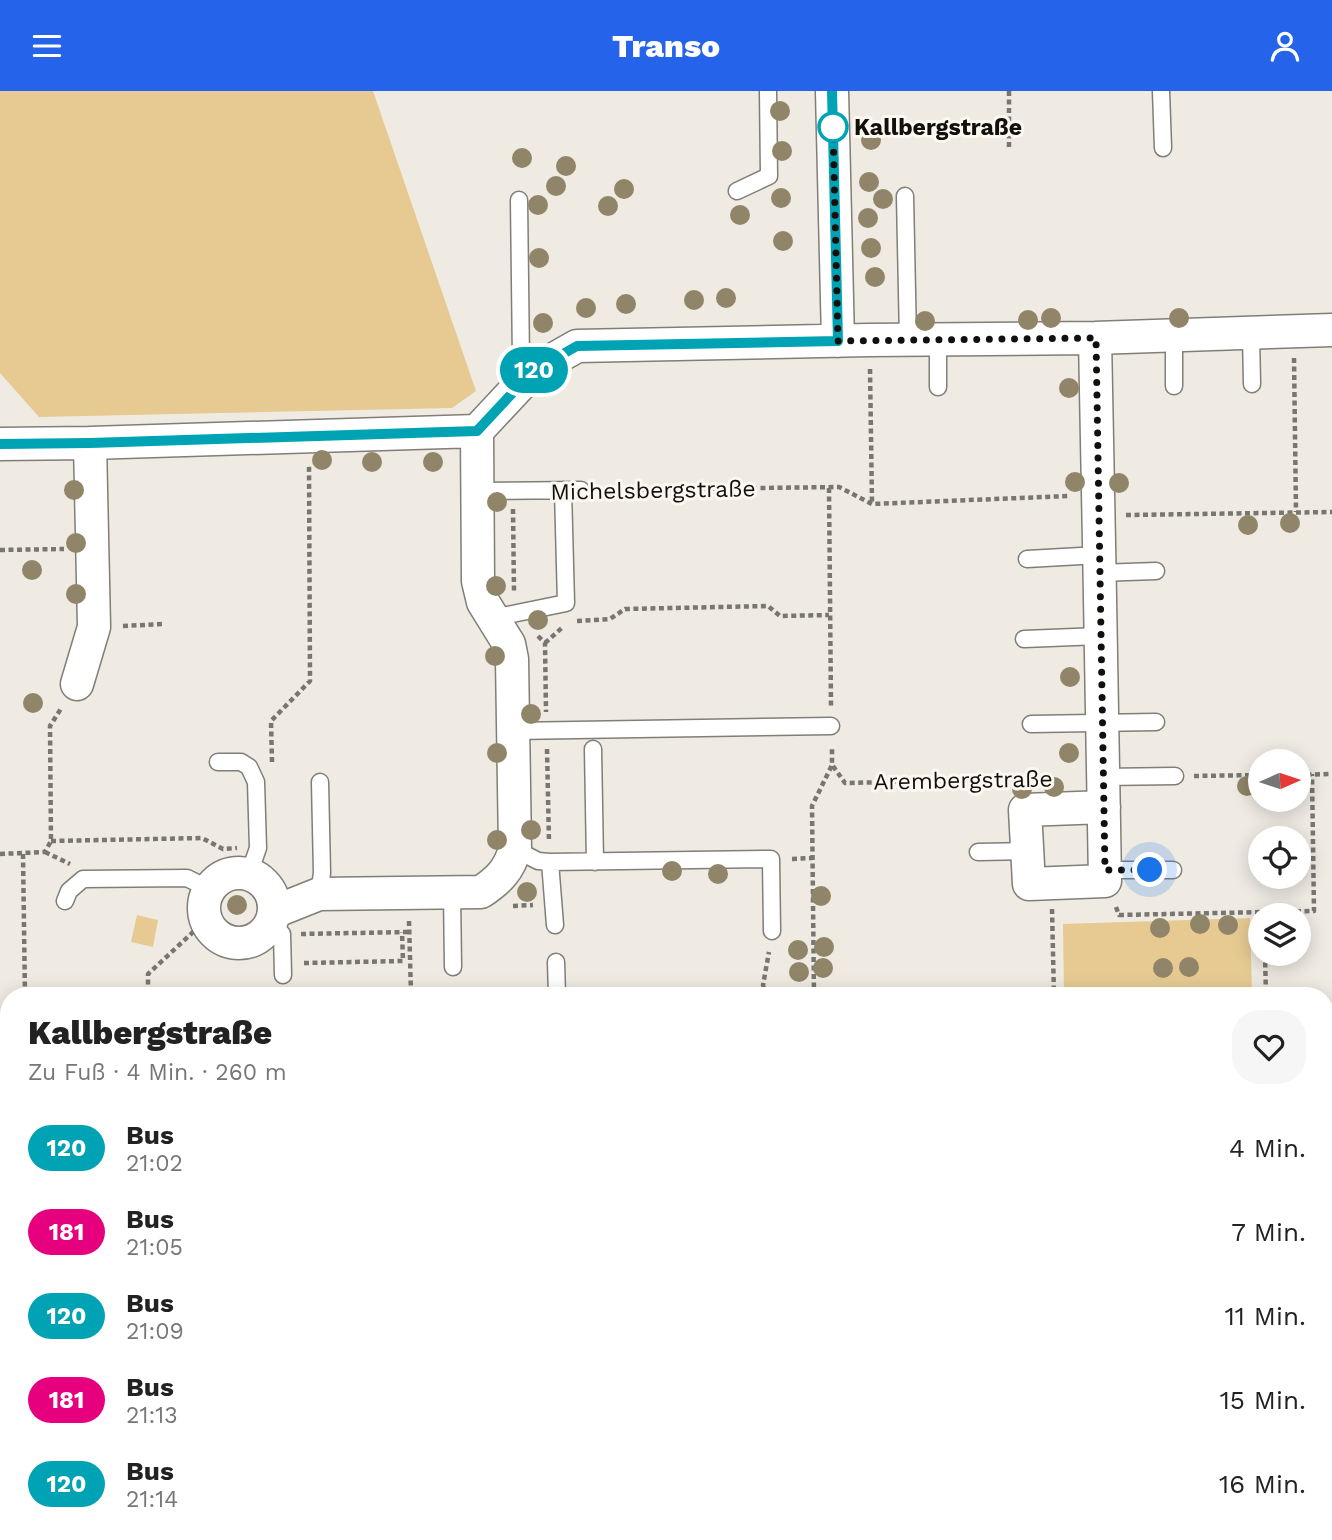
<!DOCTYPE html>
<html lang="de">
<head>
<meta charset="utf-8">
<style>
  :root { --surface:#fff; --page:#f6f6f6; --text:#222; --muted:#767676; --accent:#2563eb }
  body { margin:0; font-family:"Work Sans",sans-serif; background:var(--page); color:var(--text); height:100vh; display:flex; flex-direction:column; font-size:26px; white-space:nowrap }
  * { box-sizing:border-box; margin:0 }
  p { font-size:23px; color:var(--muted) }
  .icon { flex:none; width:38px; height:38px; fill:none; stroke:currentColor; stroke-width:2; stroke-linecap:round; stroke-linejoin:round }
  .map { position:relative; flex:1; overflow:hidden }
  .panel { position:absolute; left:0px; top:896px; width:1334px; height:553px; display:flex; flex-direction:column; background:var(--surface); border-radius:28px 28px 0 0; box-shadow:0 4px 18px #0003 }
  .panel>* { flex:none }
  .badge { padding:0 14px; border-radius:23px; font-size:24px; line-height:46px }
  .needle { width:46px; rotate:87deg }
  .tools { position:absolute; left:1248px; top:658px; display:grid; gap:14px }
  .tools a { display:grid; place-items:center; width:63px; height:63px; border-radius:50%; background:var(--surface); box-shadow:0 4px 18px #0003; font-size:35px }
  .you { position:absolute; width:35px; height:35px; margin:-18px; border:5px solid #fff; border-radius:50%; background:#1a73e8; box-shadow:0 0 0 10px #1a73e833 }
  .map>.badge { position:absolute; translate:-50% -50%; box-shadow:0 0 0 4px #fff }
  .round { display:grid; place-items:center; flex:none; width:74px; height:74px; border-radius:28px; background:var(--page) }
  .summary { display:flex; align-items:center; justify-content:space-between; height:119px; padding:0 28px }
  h1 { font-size:33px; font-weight:800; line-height:52px }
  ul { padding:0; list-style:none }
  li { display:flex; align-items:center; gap:21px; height:84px; padding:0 28px }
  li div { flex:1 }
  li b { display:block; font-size:26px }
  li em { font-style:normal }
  li .badge { min-width:77px; font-weight:700; text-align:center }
  header { display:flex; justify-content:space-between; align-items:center; height:91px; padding:0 28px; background:var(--accent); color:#fff; font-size:32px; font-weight:800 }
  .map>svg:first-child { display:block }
</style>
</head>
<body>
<header><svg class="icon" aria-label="menu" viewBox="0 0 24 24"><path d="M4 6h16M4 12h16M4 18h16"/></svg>Transo<svg class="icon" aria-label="person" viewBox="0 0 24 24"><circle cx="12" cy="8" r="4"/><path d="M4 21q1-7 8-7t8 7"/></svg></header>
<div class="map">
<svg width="1332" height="1449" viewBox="0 0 1332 1449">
  <rect width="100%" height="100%" fill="#efebe3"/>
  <path fill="#e6ca92" d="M0,0H373L476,300L452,317L39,326L0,282Z
    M137,824L158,829L153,856L131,851Z
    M1250,827L1252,905H1064L1063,833Z
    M9,1076V1440H539L544,1449H0V1194L5,1191L4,1080Z"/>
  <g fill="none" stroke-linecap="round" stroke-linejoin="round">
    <g stroke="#817d77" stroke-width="19">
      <path id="service" d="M1161,0L1163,57
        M737,100L769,85L768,0
        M905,105L908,249
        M519,109L521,270L533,280
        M1251,243L1252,293
        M1174,245V295
        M938,296V248
        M477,400L581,399
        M1027,468L1099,464
        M1098,482L1156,480
        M493,527L566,512L563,399
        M1024,548L1100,545
        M1031,633L1156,631
        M513,640L831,635
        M593,658L595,771
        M218,671H241L249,676L256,691L258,757L249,783
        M1103,686L1175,685
        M515,758L538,770L550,771L771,768L772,840
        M978,761L1027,760
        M550,771L555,834
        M1105,779H1173
        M452,802L453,876
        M319,803L322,782L320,691
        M65,810L69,800L83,788L187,787L209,798
        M270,833L282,843L283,884
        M556,871L557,905"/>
    </g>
    <g stroke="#817d77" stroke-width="35">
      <path id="minor" d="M832,0L838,250
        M1095,247C1098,428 1103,609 1105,790L1029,793L1025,719L1104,716
        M0,353L90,352L477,340L533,280L577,255L869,249L1095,247L1332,239
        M77,593L94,536L90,352
        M204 817a35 35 0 1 1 70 0a35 35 0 1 1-70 0Z
        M274,821L319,803L481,801C499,789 509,779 515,758L512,568L509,553L483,511L478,490L477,340
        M866,1440V1449
        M1309,1440V1449"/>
    </g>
    <path stroke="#787671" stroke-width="4.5" stroke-dasharray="5 3.5" stroke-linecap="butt" d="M1009,0V58
      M1294,267L1296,421
      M870,278L872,412
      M829,397L831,615
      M599,399L839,396L872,413L1069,405
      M513,418L514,501
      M1126,424L1332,421
      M0,459L64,458
      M577,530L610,528L625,518L768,515L780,525L829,524
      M123,535L164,533
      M538,545L545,552L546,621
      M545,552L564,535
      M547,658L549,751
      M272,671L271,630L310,590L309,373
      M833,675L845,692L1021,688
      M1298,684L1332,683
      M1194,685L1260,684
      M51,750L202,747L223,758L237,757
      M45,761L70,773
      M0,763L45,761L51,750L50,635L62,616
      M23,763L25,905
      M792,768L812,767
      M513,815L533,814
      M1116,816L1119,824L1265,821
      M1052,818L1054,905
      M1265,824V821L1314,820L1312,683
      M409,830L411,903
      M301,843L409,841
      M1265,863L1266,905
      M304,872L403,870L402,841
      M148,902V883L206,829
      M766,905L763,894L769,861
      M814,905L812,715L832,674V655
      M0,941L9,938
      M1325,963L1332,962
      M0,1068L7,1052
      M1325,1244L1332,1243
      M0,1316H9
      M1325,1373H1332
      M455,1440L464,1449
      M702,1440V1449
      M1028,1440V1449"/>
    <use href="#service" stroke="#fff" stroke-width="16"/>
    <use href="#minor" stroke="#fff" stroke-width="32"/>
  </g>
  <g fill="#918569">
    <circle cx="780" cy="20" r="10"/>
    <circle cx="871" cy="49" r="10"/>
    <circle cx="782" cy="60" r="10"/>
    <circle cx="522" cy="67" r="10"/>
    <circle cx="566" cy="75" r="10"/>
    <circle cx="869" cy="91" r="10"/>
    <circle cx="556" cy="95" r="10"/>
    <circle cx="624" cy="98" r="10"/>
    <circle cx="781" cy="107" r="10"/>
    <circle cx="883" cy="108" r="10"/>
    <circle cx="538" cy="114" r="10"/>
    <circle cx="608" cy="115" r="10"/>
    <circle cx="740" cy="124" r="10"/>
    <circle cx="868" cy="127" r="10"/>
    <circle cx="783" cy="150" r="10"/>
    <circle cx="871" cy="157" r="10"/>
    <circle cx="539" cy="167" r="10"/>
    <circle cx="875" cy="186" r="10"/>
    <circle cx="726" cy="207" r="10"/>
    <circle cx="694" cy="209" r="10"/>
    <circle cx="626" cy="213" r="10"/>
    <circle cx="586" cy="217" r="10"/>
    <circle cx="1051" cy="227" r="10"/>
    <circle cx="1179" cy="227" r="10"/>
    <circle cx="1028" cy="229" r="10"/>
    <circle cx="925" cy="230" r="10"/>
    <circle cx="543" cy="232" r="10"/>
    <circle cx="1069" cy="297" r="10"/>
    <circle cx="322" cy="369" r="10"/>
    <circle cx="372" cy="371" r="10"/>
    <circle cx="433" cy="371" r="10"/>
    <circle cx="1075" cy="391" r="10"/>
    <circle cx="1119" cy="392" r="10"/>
    <circle cx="74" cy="399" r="10"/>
    <circle cx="497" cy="411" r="10"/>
    <circle cx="1290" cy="432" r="10"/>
    <circle cx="1248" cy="434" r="10"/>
    <circle cx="76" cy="452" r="10"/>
    <circle cx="32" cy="479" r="10"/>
    <circle cx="496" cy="495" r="10"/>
    <circle cx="76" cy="503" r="10"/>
    <circle cx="538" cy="529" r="10"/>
    <circle cx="495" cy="565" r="10"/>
    <circle cx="1070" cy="586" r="10"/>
    <circle cx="33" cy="612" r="10"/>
    <circle cx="531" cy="623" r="10"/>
    <circle cx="497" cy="662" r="10"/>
    <circle cx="1069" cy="662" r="10"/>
    <circle cx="1247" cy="695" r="10"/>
    <circle cx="1054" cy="696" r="10"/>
    <circle cx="1022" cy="698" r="10"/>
    <circle cx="531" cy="739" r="10"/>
    <circle cx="497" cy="749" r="10"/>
    <circle cx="672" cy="780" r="10"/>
    <circle cx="718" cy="783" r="10"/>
    <circle cx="527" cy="801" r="10"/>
    <circle cx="821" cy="805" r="10"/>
    <circle cx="237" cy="814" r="10"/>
    <circle cx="1200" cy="833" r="10"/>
    <circle cx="1228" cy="834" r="10"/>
    <circle cx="1160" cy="837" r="10"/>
    <circle cx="824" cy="856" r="10"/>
    <circle cx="798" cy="859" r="10"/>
    <circle cx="1189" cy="876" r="10"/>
    <circle cx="823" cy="877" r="10"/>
    <circle cx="1163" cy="877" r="10"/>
    <circle cx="799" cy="881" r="10"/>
  </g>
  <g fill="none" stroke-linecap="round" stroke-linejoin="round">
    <g stroke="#fff" stroke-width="16">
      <path id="line" d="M0,353L90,352L477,340L533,280L577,255L838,250L832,0"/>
    </g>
    <use href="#line" stroke="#00a3b4" stroke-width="10"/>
    <path stroke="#11100d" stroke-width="7" stroke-dasharray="0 12.6" d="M833,36L838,250L1096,247L1105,779H1150"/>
  </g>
  <circle fill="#fff" stroke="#00a3b4" stroke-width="3.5" cx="833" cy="36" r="14"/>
  <g text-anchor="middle" stroke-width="6" stroke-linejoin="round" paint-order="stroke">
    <g font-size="23" font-weight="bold" fill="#11100d" stroke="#fcf8f1" text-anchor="start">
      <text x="854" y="44">Kallbergstraße</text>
    </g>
    <g font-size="23" fill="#11100d" stroke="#fcf8f1">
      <text transform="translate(653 399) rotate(-1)" y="8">Michelsbergstraße</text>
      <text transform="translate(963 689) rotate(-1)" y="8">Arembergstraße</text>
    </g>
  </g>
</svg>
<div class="tools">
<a><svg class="needle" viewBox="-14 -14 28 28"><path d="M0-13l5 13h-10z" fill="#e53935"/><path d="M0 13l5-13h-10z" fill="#767676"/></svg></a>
<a><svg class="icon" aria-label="locate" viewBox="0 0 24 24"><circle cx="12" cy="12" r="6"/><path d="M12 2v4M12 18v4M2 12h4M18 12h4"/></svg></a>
<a><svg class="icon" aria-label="layers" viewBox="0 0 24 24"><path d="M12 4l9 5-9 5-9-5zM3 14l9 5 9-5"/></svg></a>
</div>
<div class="you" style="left:1150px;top:779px"></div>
<b class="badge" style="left:534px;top:279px;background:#00a3b4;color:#fff">120</b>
<section class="panel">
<div class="summary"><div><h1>Kallbergstraße</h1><p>Zu Fuß · 4 Min. · 260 m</p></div><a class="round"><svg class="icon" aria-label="heart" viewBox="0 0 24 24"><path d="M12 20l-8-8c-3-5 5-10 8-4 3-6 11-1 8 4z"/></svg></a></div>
<ul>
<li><span class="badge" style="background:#00a3b4;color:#fff">120</span><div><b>Bus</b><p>21:02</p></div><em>4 Min.</em></li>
<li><span class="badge" style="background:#e6007e;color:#fff">181</span><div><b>Bus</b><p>21:05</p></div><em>7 Min.</em></li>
<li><span class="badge" style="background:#00a3b4;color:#fff">120</span><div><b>Bus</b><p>21:09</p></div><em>11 Min.</em></li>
<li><span class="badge" style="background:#e6007e;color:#fff">181</span><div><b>Bus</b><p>21:13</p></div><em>15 Min.</em></li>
<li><span class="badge" style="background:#00a3b4;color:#fff">120</span><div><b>Bus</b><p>21:14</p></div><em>16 Min.</em></li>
</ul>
</section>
</div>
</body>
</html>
